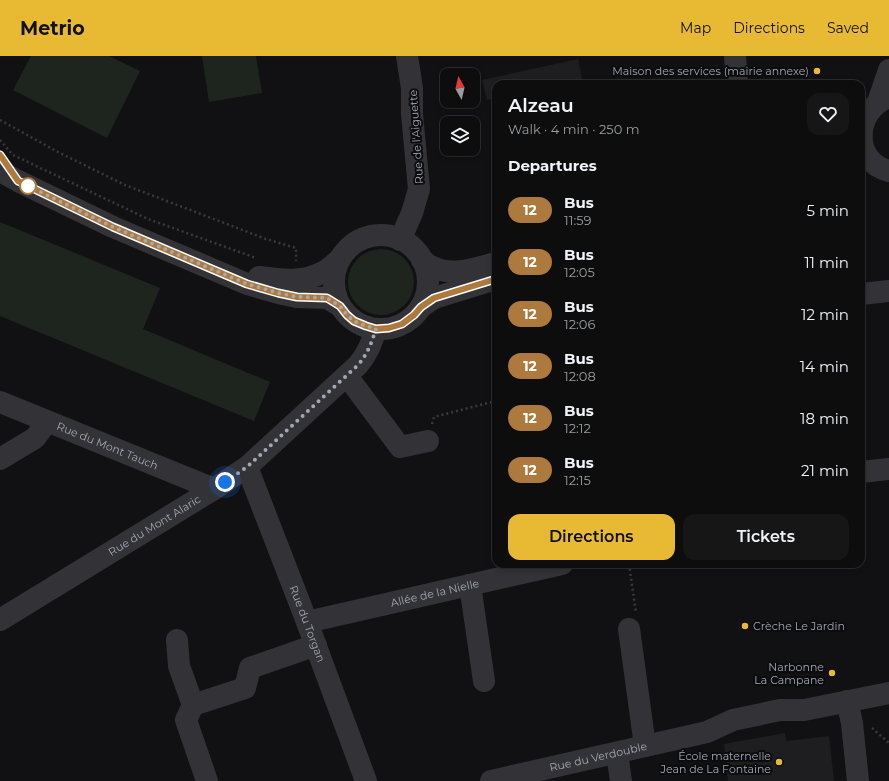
<!DOCTYPE html>
<html lang="en">
<head>
<meta charset="utf-8">
<style>
  :root { --surface:#0d0d0e; --page:#161617; --text:#f1f3f6; --muted:#9a9c9e; --line:#2d2d2e; --accent:#e8ba34 }
  body { margin:0; font-family:Montserrat,sans-serif; background:var(--page); color:var(--text); height:100vh; display:flex; flex-direction:column; font-size:15px; white-space:nowrap }
  * { box-sizing:border-box; margin:0 }
  p { font-size:13px; color:var(--muted) }
  .icon { flex:none; width:22px; height:22px; fill:none; stroke:currentColor; stroke-width:2; stroke-linecap:round; stroke-linejoin:round }
  .map { position:relative; flex:1; overflow:hidden }
  .panel { position:absolute; left:492px; top:24px; width:373px; height:488px; display:flex; flex-direction:column; background:var(--surface); border-radius:12px; box-shadow:0 2px 6px #0003,0 0 0 1px var(--line) }
  .panel>* { flex:none }
  .badge { padding:0 8px; border-radius:13px; font-size:14px; line-height:26px }
  .needle { width:26px; rotate:352deg }
  .controls { position:absolute; left:440px; top:12px; display:grid; gap:8px }
  .controls a { display:grid; place-items:center; width:40px; height:40px; border-radius:8px; background:var(--surface); box-shadow:0 2px 6px #0003,0 0 0 1px var(--line); font-size:20px }
  .you { position:absolute; width:20px; height:20px; margin:-10px; border:3px solid #fff; border-radius:50%; background:#1a73e8; box-shadow:0 0 0 6px #1a73e833 }
  .map>.badge { position:absolute; translate:-50% -50%; box-shadow:0 0 0 2px #fff }
  h2 { padding:0 16px; font-size:15px; line-height:36px }
  .round { display:grid; place-items:center; flex:none; width:42px; height:42px; border-radius:12px; background:var(--page) }
  .overview { display:flex; align-items:center; justify-content:space-between; height:68px; padding:0 16px }
  h1 { font-size:19px; font-weight:600; line-height:30px }
  .action { display:flex; gap:8px; margin-top:auto; padding:8px 16px }
  .action a { flex:1; height:46px; border-radius:12px; background:var(--accent); color:#111; font-size:16px; font-weight:600; line-height:46px; text-align:center }
  .action a+a { background:var(--page); color:var(--text) }
  ul { padding:0; list-style:none }
  li { display:flex; align-items:center; gap:12px; height:52px; padding:0 16px }
  li div { flex:1 }
  li b { display:block; font-size:15px }
  li em { font-style:normal }
  li .badge { min-width:44px; font-weight:700; text-align:center }
  header { display:flex; align-items:center; gap:24px; box-sizing:border-box; height:56px; padding:0 20px; background:var(--accent); color:#111 }
  header strong { font-size:19px }
  nav { display:flex; gap:22px; margin-inline-start:auto; font-size:14px }
  .map>svg:first-child { display:block }
</style>
</head>
<body>
<header>
<strong>Metrio</strong>
<nav><a>Map</a><a>Directions</a><a>Saved</a></nav>
</header>
<div class="map">
<svg width="889" height="725" viewBox="0 0 889 725">
  <rect width="100%" height="100%" fill="#111113"/>
  <path fill="#1e1d20" d="M578,3L583,28H496V42L487,44L482,24Z
    M785,677L786,685L829,680L834,725H728L724,688Z"/>
  <path fill="#1e251f" d="M31,0H109L140,15L107,82L13,34Z
    M202,0H256L262,37L209,46Z
    M0,166L160,232L143,273L270,326L254,365L0,260Z
    M348 226a33 33 0 1 1 66 0a33 33 0 1 1-66 0Z"/>
  <g fill="none" stroke-linecap="round" stroke-linejoin="round">
    <path stroke="#393a3e" stroke-width="2.5" stroke-dasharray="2 3" stroke-linecap="butt" d="M0,64L58,96L125,129L266,183L296,192V205
      M0,84L13,99L148,163L256,202
      M432,368L434,361L496,345
      M629,508L636,557
      M872,672L889,687"/>
    <g stroke="#333337" stroke-width="22">
      <path d="M735,0L737,28"/>
      <path d="M889,41C854,54 851,105 889,115"/>
      <path d="M878,46L889,14"/>
      <path d="M0,115L18,125L113,171L247,228L278,237L297,241L327,242L340,250"/>
      <circle cx="381" cy="226" r="47"/>
      <path d="M400,184L412,157L419,133L412,58V32L407,0"/>
      <path d="M422,204C426,207 429,210 433,211C452,221 477,212 496,207"/>
      <path d="M259,221C281,224 305,227 325,215C330,212 335,207 340,203"/>
      <path d="M861,238L889,235"/>
      <path d="M421,251L434,242L496,223"/>
      <path d="M347,320L400,391L428,385"/>
      <path id="s1" d="M0,346L214,433"/>
      <path d="M0,403L35,382L47,366"/>
      <path id="s2" d="M247,411L307,566L366,725"/>
      <path d="M861,416L889,413"/>
      <path d="M470,529L484,625"/>
      <path id="s3" d="M0,564L214,433L247,411L358,309C368,297 371,288 376,273"/>
      <path id="s4" d="M307,566L562,508"/>
      <path d="M629,573L645,690"/>
      <path d="M177,584L179,610L193,649"/>
      <path d="M847,645L852,667L858,725"/>
      <path d="M617,697L621,725"/>
      <path d="M207,725L186,664L193,649L245,632L250,612L316,589"/>
      <path id="s5" d="M491,725L707,676L733,664L780,654H804L889,637"/>
    </g>
  </g>
  <g fill="none" stroke-linecap="round" stroke-linejoin="round">
    <g stroke="#fff" stroke-width="9">
      <path id="line" d="M0,99L18,125L113,171L247,228L278,237L297,241L327,242L340,250L347,259L354,265L366,270L376,273L389,272L402,268L414,259L421,251L434,242L496,223"/>
    </g>
    <use href="#line" stroke="#ae793c" stroke-width="6"/>
    <path stroke="#a3a7b3" stroke-width="4" stroke-dasharray="0 7.2" d="M28,130L113,171L247,228L278,237L297,241L327,242L340,250L347,259L354,265L366,270L376,273C371,288 368,297 358,309L247,411L225,426"/>
  </g>
  <g fill="#e8ba34" stroke="#0c0c0e" stroke-width="1.5">
    <circle cx="817" cy="15" r="4"/>
    <circle cx="745" cy="570" r="4"/>
    <circle cx="832" cy="617" r="4"/>
    <circle cx="779" cy="706" r="4"/>
  </g>
  <circle fill="#fff" stroke="#ae793c" stroke-width="2" cx="28" cy="130" r="8"/>
  <g text-anchor="middle" stroke-width="4" stroke-linejoin="round" paint-order="stroke">
    <g font-size="11" fill="#a3a7b3" stroke="#0c0c0e" text-anchor="end">
      <text x="809" y="19">Maison des services (mairie annexe)</text>
      <text x="753" y="574" text-anchor="start">Crèche Le Jardin</text>
      <text x="824" y="615">Narbonne<tspan x="824" dy="13">La Campane</tspan></text>
      <text x="771" y="704">École maternelle<tspan x="771" dy="13">Jean de La Fontaine</tspan></text>
    </g>
    <g font-size="11" fill="#a3a7b3" stroke="#0c0c0e">
      <text transform="translate(416 81) rotate(-94)" y="4">Rue de l'Aiguette</text>
      <text dy="4" stroke="none"><textPath href="#s1" startOffset="116">Rue du Mont Tauch</textPath></text>
      <text dy="4" stroke="none"><textPath href="#s3" startOffset="181">Rue du Mont Alaric</textPath></text>
      <text dy="4" stroke="none"><textPath href="#s4" startOffset="131">Allée de la Nielle</textPath></text>
      <text dy="4" stroke="none"><textPath href="#s2" startOffset="168">Rue du Torgan</textPath></text>
      <text dy="4" stroke="none"><textPath href="#s5" startOffset="110">Rue du Verdouble</textPath></text>
    </g>
  </g>
</svg>
<div class="controls">
<a><svg class="needle" viewBox="-14 -14 28 28"><path d="M0-13l5 13h-10z" fill="#e53935"/><path d="M0 13l5-13h-10z" fill="#9a9c9e"/></svg></a>
<a><svg class="icon" aria-label="layers" viewBox="0 0 24 24"><path d="M12 4l9 5-9 5-9-5zM3 14l9 5 9-5"/></svg></a>
</div>
<div class="you" style="left:225px;top:426px"></div>
<section class="panel">
<div class="overview"><div><h1>Alzeau</h1><p>Walk · 4 min · 250 m</p></div><a class="round"><svg class="icon" aria-label="heart" viewBox="0 0 24 24"><path d="M12 20l-8-8c-3-5 5-10 8-4 3-6 11-1 8 4z"/></svg></a></div>
<h2>Departures</h2>
<ul>
<li><span class="badge" style="background:#ae793c;color:#fff">12</span><div><b>Bus</b><p>11:59</p></div><em>5 min</em></li>
<li><span class="badge" style="background:#ae793c;color:#fff">12</span><div><b>Bus</b><p>12:05</p></div><em>11 min</em></li>
<li><span class="badge" style="background:#ae793c;color:#fff">12</span><div><b>Bus</b><p>12:06</p></div><em>12 min</em></li>
<li><span class="badge" style="background:#ae793c;color:#fff">12</span><div><b>Bus</b><p>12:08</p></div><em>14 min</em></li>
<li><span class="badge" style="background:#ae793c;color:#fff">12</span><div><b>Bus</b><p>12:12</p></div><em>18 min</em></li>
<li><span class="badge" style="background:#ae793c;color:#fff">12</span><div><b>Bus</b><p>12:15</p></div><em>21 min</em></li>
</ul>
<div class="action"><a>Directions</a><a>Tickets</a></div>
</section>
</div>
</body>
</html>
